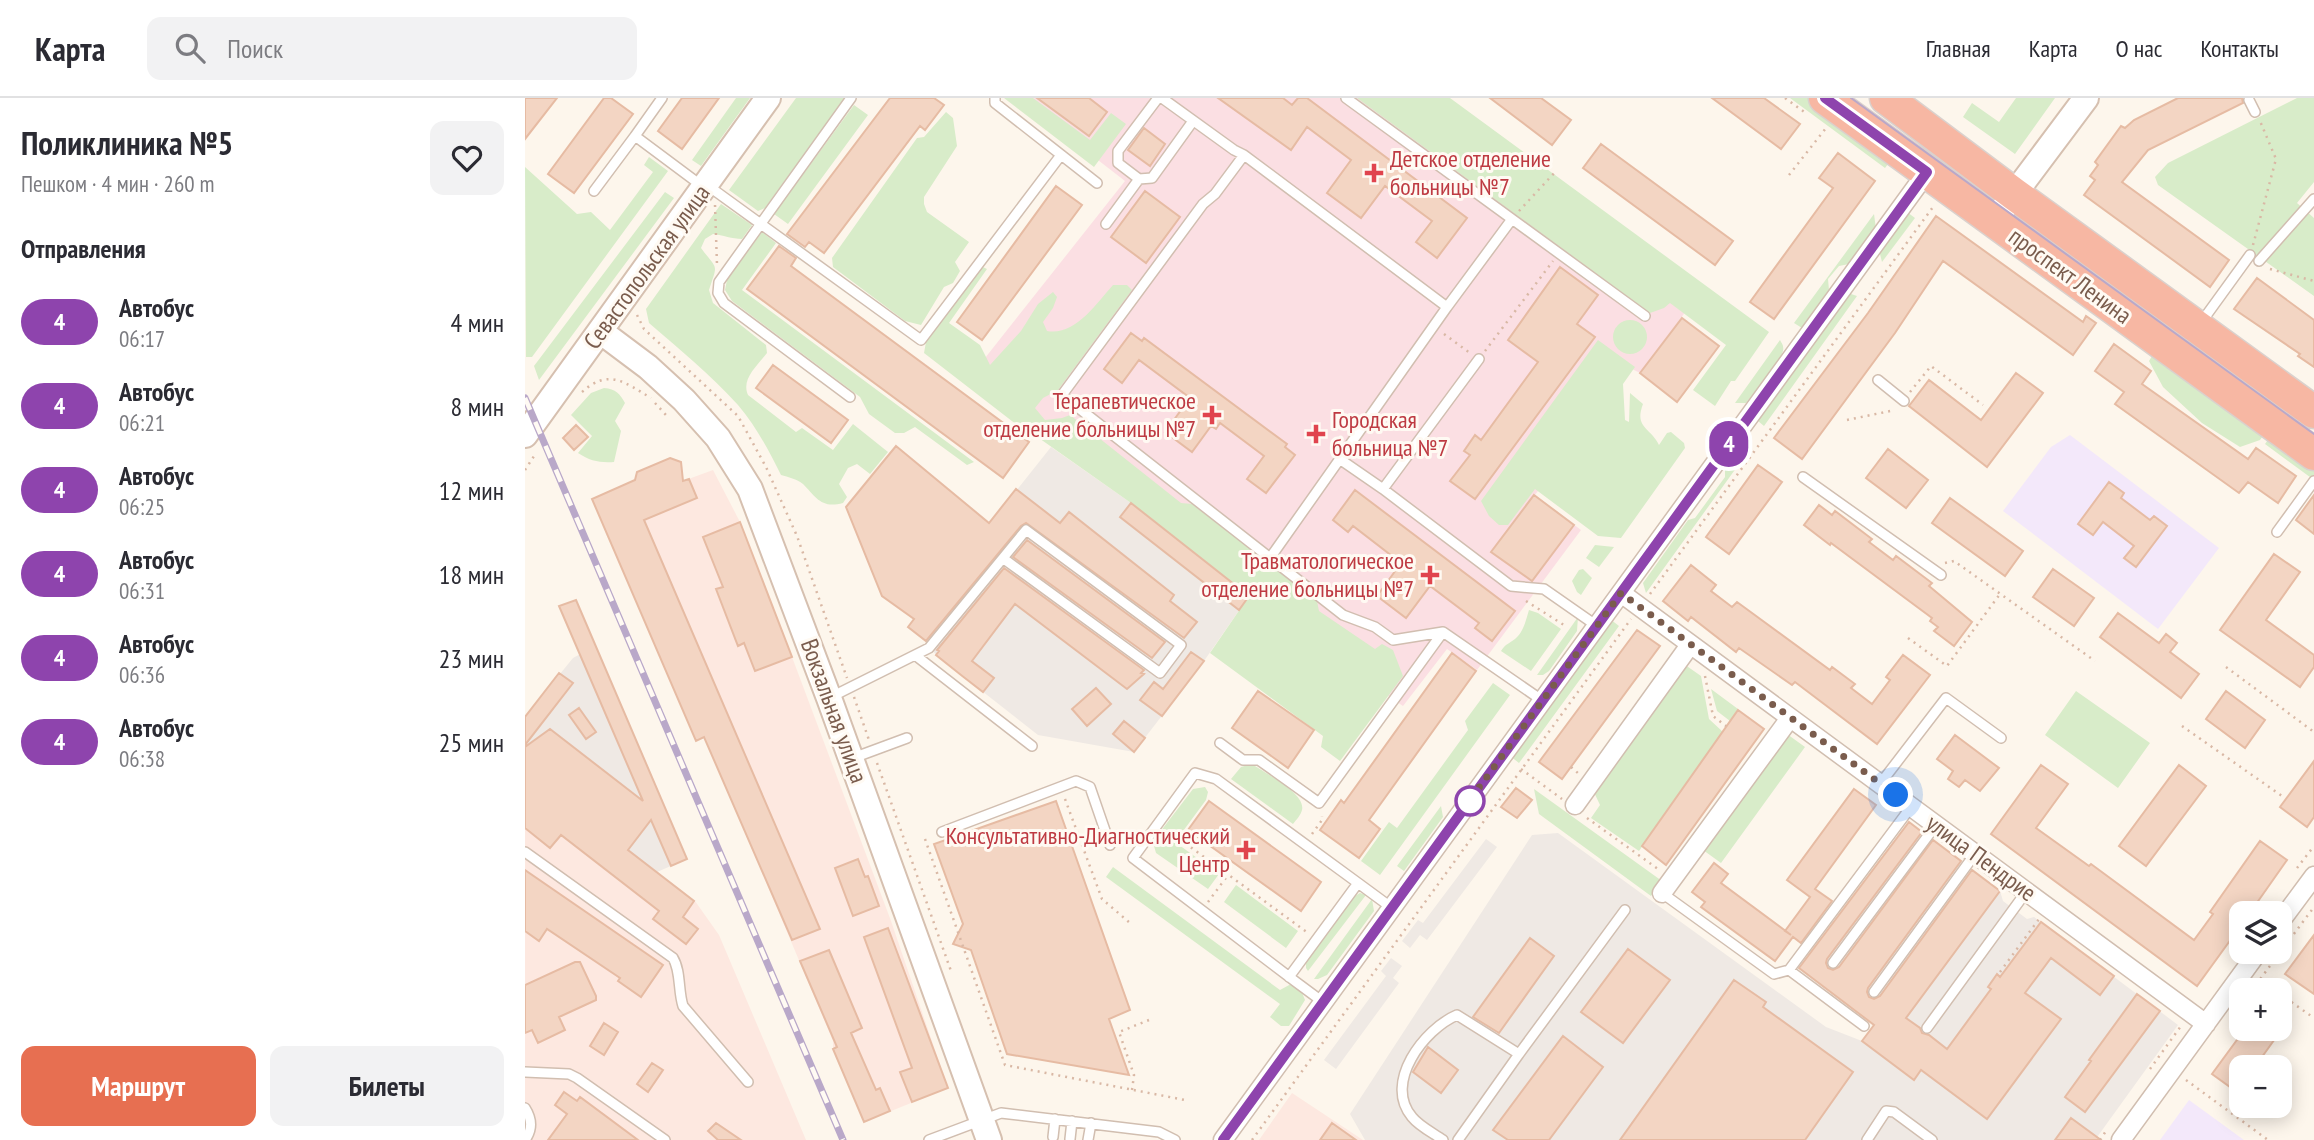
<!DOCTYPE html>
<html lang="ru">
<head>
<meta charset="utf-8">
<style>
  :root { --surface:#fff; --page:#f2f2f3; --text:#2b2b33; --muted:#7c7c81; --line:#e1e1e2; --accent:#e76f51 }
  body { margin:0; font-family:"PT Sans Narrow",sans-serif; background:var(--page); color:var(--text); height:100vh; display:flex; flex-direction:column; font-size:26px; white-space:nowrap }
  * { box-sizing:border-box; margin:0 }
  p { font-size:23px; color:var(--muted) }
  .icon { flex:none; width:38px; height:38px; fill:none; stroke:currentColor; stroke-width:2; stroke-linecap:round; stroke-linejoin:round }
  .map { position:relative; flex:1; overflow:hidden }
  .side { display:flex; flex-direction:column; background:var(--surface); width:525px }
  .side>* { flex:none }
  .badge { padding:0 14px; border-radius:23px; font-size:24px; line-height:46px }
  .controls { position:absolute; left:1704px; top:803px; display:grid; gap:14px }
  .controls a { display:grid; place-items:center; width:63px; height:63px; border-radius:14px; background:var(--surface); box-shadow:0 4px 18px #0003; font-size:35px }
  .you { position:absolute; width:35px; height:35px; margin:-18px; border:5px solid #fff; border-radius:50%; background:#1a73e8; box-shadow:0 0 0 10px #1a73e833 }
  .map>.badge { position:absolute; translate:-50% -50%; box-shadow:0 0 0 4px #fff }
  h2 { padding:0 21px; font-size:26px; line-height:63px }
  .round { display:grid; place-items:center; flex:none; width:74px; height:74px; border-radius:14px; background:var(--page) }
  .overview { display:flex; align-items:center; justify-content:space-between; height:119px; padding:0 21px }
  h1 { font-size:33px; font-weight:800; line-height:52px }
  .primary-button { display:flex; gap:14px; margin-top:auto; padding:14px 21px }
  .primary-button a { flex:1; height:80px; border-radius:14px; background:var(--accent); color:#fff; font-size:28px; font-weight:800; line-height:80px; text-align:center }
  .primary-button a+a { background:var(--page); color:var(--text) }
  ul { padding:0; list-style:none }
  li { display:flex; align-items:center; gap:21px; height:84px; padding:0 21px }
  li div { flex:1 }
  li b { display:block; font-size:26px }
  li em { font-style:normal }
  li .badge { min-width:77px; font-weight:700; text-align:center }
  header { display:flex; align-items:center; gap:42px; box-sizing:border-box; height:98px; padding:0 35px; background:var(--surface); border-bottom:2px solid var(--line) }
  header strong { font-size:33px }
  nav { display:flex; gap:38px; margin-inline-start:auto; font-size:24px }
  .search { width:490px; height:63px; background:var(--page); display:flex; align-items:center; gap:18px; box-sizing:border-box; padding:0 24px; border-radius:14px; color:var(--muted); font-size:26px }
  main { display:flex; flex:1; min-height:0 }
  .map>svg:first-child { display:block }
</style>
</head>
<body>
<header>
<strong>Карта</strong>
<div class="search"><svg class="icon" aria-label="search" viewBox="0 0 24 24"><circle cx="10" cy="10" r="6"/><path d="M15 15l6 6"/></svg>Поиск</div>
<nav><a>Главная</a><a>Карта</a><a>О нас</a><a>Контакты</a></nav>
</header>
<main>
<section class="side">
<div class="overview"><div><h1>Поликлиника №5</h1><p>Пешком · 4 мин · 260 m</p></div><a class="round"><svg class="icon" aria-label="heart" viewBox="0 0 24 24"><path d="M12 20l-8-8c-3-5 5-10 8-4 3-6 11-1 8 4z"/></svg></a></div>
<h2>Отправления</h2>
<ul>
<li><span class="badge" style="background:#8e44ad;color:#fff">4</span><div><b>Автобус</b><p>06:17</p></div><em>4 мин</em></li>
<li><span class="badge" style="background:#8e44ad;color:#fff">4</span><div><b>Автобус</b><p>06:21</p></div><em>8 мин</em></li>
<li><span class="badge" style="background:#8e44ad;color:#fff">4</span><div><b>Автобус</b><p>06:25</p></div><em>12 мин</em></li>
<li><span class="badge" style="background:#8e44ad;color:#fff">4</span><div><b>Автобус</b><p>06:31</p></div><em>18 мин</em></li>
<li><span class="badge" style="background:#8e44ad;color:#fff">4</span><div><b>Автобус</b><p>06:36</p></div><em>23 мин</em></li>
<li><span class="badge" style="background:#8e44ad;color:#fff">4</span><div><b>Автобус</b><p>06:38</p></div><em>25 мин</em></li>
</ul>
<div class="primary-button"><a>Маршрут</a><a>Билеты</a></div>
</section>
<div class="map">
<svg width="1789" height="1042" viewBox="0 0 1789 1042">
  <rect width="100%" height="100%" fill="#fdf6ec"/>
  <path fill="#fde8e0" d="M188,372L215,424L267,559L366,823L423,990L339,1024L308,951V943L180,639L171,643L67,401L110,382L158,383Z
    M0,709L53,714L170,803L194,837L281,1042H0Z
    M767,995L838,1042H734Z"/>
  <path fill="#efe9e4" d="M526,349L606,405L724,498L679,563L609,654L513,637L411,557L401,543L383,529Z
    M70,548L162,761L132,774L54,714L0,709V619L48,560Z
    M1384,724L1475,793L1478,803L1502,821L1509,819L1516,824L1653,927L1570,1042H840L825,1016L1007,737L1033,735L1301,929L1337,943L1349,927L1274,870Z
    M961,741L972,749L902,842L895,837L885,850L877,843L893,822L898,825Z
    M866,860L877,868L868,880L874,885L811,971L799,962L861,878L856,873Z"/>
  <path fill="#f3e8fa" d="M1545,337L1694,450L1633,531L1478,413L1526,349Z
    M1664,1002L1719,1042H1635Z"/>
  <path fill="#fbdfe3" d="M493,0H879L1164,209L1115,275L1105,270L1010,397L1056,432L952,572L922,551L878,608L819,568L449,274L600,83Z"/>
  <path fill="#d8ecc9" d="M211,0H225L176,68L167,62Z
    M271,0H320L240,110L233,113L204,92Z
    M479,0H508L565,42L586,15L601,26L569,69Z
    M832,0H925L1244,234L1210,283H1206L1190,308L1168,292L1201,247L1145,205L1139,210L1125,215Z
    M1265,0H1289L1369,58L1360,70Z
    M1491,0H1530L1490,56L1438,19L1447,5L1474,24Z
    M1772,0H1789V84L1772,105L1789,120V198L1633,87L1630,79L1643,65Z
    M329,7L343,17L263,126L249,116Z
    M421,14L428,20L432,48L399,99V106L402,114L444,144L430,164L435,173L428,185L419,189L396,227L380,223L308,169L307,160L392,40L399,39Z
    M124,59L143,73L7,259H1L0,69L52,116L66,114L85,132L128,74L119,67Z
    M140,94L149,100L14,282L9,268Z
    M196,106L227,127L217,141C207,141 198,137 188,136L180,141L176,150C193,173 193,164 184,192L188,205L241,247L242,255C232,268 216,281 223,297L271,334L277,330L308,352L328,326L363,354L345,376L332,366L323,370L314,386L322,399L318,405C296,411 291,399 278,386C272,381 263,379 256,377C244,353 231,328 213,307C186,277 154,251 124,225L121,211Z
    M1382,114L1390,120L1357,164L1354,152Z
    M1349,116L1351,131L1324,166L1314,168L1303,181L1304,192L1277,230L1269,225Z
    M237,134L251,145L217,192L449,364L442,367L390,329L379,335H370L344,316L335,299L207,203L200,192L202,182Z
    M456,168L462,171L424,225L455,247L465,267L496,233L513,206L528,194L532,199L528,210L518,224L522,233C550,238 571,206 588,187H602L607,192L533,292L518,300L510,310L520,322L537,320L545,317L656,405L667,406L792,503L794,513L850,551L857,546L868,552L878,578L815,663L796,649L798,638L685,555L724,498L606,405L511,338L505,337L399,255L401,244Z
    M1326,196L1332,198L1239,328L1233,323L1322,198Z
    M1088 239a17 17 0 1 1 34 0a17 17 0 1 1-34 0Z
    M1073,242L1110,269L1098,286L1100,322L1104,324L1105,295L1118,306C1109,330 1125,329 1134,347L1142,335L1146,334L1159,345L1160,350L1096,440L1073,438L1010,391L983,427H974L964,418L956,403Z
    M1255,242C1257,246 1259,247 1258,253C1254,266 1230,293 1221,305H1210Z
    M1632,250L1743,331L1735,342L1715,349L1677,325L1638,289L1624,263Z
    M79,290C91,291 95,296 100,305L90,323L96,333L89,364C75,365 65,363 53,355L67,338L46,317L66,295Z
    M1748,335L1789,365V382L1740,346Z
    M1214,349L1222,355L1121,495L1118,485L1163,422L1170,420L1200,379V369Z
    M1070,447L1089,449L1074,469L1061,460Z
    M1058,471L1067,480L1056,497L1052,494L1047,483L1054,472Z
    M1004,512L1013,515L1036,531L1006,573L976,553C981,545 984,546 990,541C999,534 1001,521 1004,512Z
    M1053,519L1052,533L1024,573L1018,577H1012Z
    M1085,521L1094,528L994,665L985,658Z
    M1156,564L1176,578L1184,621L1198,634L1114,753L1066,720L1075,707L1067,690Z
    M968,585L985,597L855,777L836,763L864,724L872,730L943,632L940,623Z
    M1186,591L1213,611L1205,623L1192,613Z
    M1551,593L1625,645L1593,690L1520,637Z
    M1262,636L1280,649L1196,765L1178,752Z
    M723,667L730,668C742,676 781,696 777,712C776,717 771,722 768,726L706,681L716,669Z
    M680,689L683,694L681,702L650,744L694,776L683,791L631,755L629,748L634,741L635,734L668,691Z
    M1009,691L1137,783L1126,798L1014,716Z
    M916,708L918,719L879,773L872,768Z
    M588,769L755,892L766,886L776,892L780,902L764,928H756L745,919L755,906L581,779Z
    M711,787L773,833L761,850L699,804Z
    M835,795L841,797L783,873L781,870V862L830,798Z
    M847,801L849,813L802,877L793,881H789Z"/>
  <path fill="#f3d5c3" stroke="#e6bba3" stroke-width="2" d="M0,0H32L0,41Z
    M79,0H86L108,16L49,95L23,76Z
    M157,0H194L157,51L133,33Z
    M365,0H409L419,7L400,32L395,28L299,155L284,144L280,149L262,136Z
    M512,0H564L582,14L564,38Z
    M693,0H758L767,7L773,0H782L942,120L912,160L891,144L907,123L860,88L836,120L802,95L826,62L782,29L766,52Z
    M965,0H1016L1046,22L1027,47Z
    M1187,0H1239L1275,26L1256,51Z
    M1653,0H1717L1718,5L1623,52L1597,84L1704,162L1685,189L1559,97L1570,82L1565,78L1573,67L1570,64L1596,28L1600,30L1609,22Z
    M619,30L640,46L625,68L603,52Z
    M1076,46L1208,143L1190,167L1058,70Z
    M1313,55L1350,83L1249,221L1225,204L1308,90L1294,80Z
    M531,88L557,107L457,242L432,224Z
    M620,93L655,119L621,165L586,139Z
    M1411,118L1558,224L1561,218L1571,225L1548,257L1418,163L1370,235L1277,361L1249,340L1343,215Z
    M254,148L271,160L266,168L504,344L478,380L222,191Z
    M1035,169L1073,197L1052,226L1070,239L950,401L925,383L945,357L939,353L950,337L956,342L1013,264L983,242Z
    M1732,180L1789,222V269L1773,258L1775,256L1709,211Z
    M1157,220L1194,248L1152,304L1115,275Z
    M606,235L617,243L619,240L762,346L760,349L770,357L741,395L722,381L739,358L695,325L691,331L686,328L667,354L640,334L659,308L654,305L661,297L614,262L597,285L579,271Z
    M1589,246L1626,273L1617,286L1723,361L1731,350L1771,378L1753,405L1723,384L1714,395L1590,306L1599,294L1570,273Z
    M248,267L323,322L306,345L231,290Z
    M1491,275L1518,295L1462,369L1384,308L1404,282L1456,322Z
    M51,327L63,339L49,352L38,340Z
    M371,348L464,425L491,391L535,425L544,414L649,497L645,503L672,524L659,540L501,425L496,428L401,543L383,529L389,521L357,498L321,409Z
    M1363,351L1403,382L1381,410L1341,380Z
    M145,360L156,364L158,383L164,381L172,400L119,422L295,831L267,842L179,639L171,643L67,401L110,382L112,374Z
    M1233,367L1257,384L1204,456L1181,439Z
    M1584,384L1599,395L1596,400L1625,422L1629,418L1642,428L1611,469L1599,460L1609,448L1578,424L1568,437L1553,426Z
    M830,392L990,513L967,543L950,530L954,525L905,488L881,520L852,498L876,465L828,428L823,434L808,422Z
    M1009,397L1049,427L1007,483L966,454Z
    M1789,397V436L1771,422Z
    M1425,400L1498,453L1480,478L1407,425Z
    M606,405L724,498L714,512L595,419Z
    M1294,407L1307,417L1310,413L1347,441L1344,444L1368,462L1371,458L1407,485L1404,488L1447,524L1429,548L1409,533L1413,529L1405,523L1407,520L1306,445L1305,447L1279,427Z
    M215,424L267,559L230,573L219,545L213,548L191,491L198,489L178,439Z
    M502,442L640,544L627,560L488,459Z
    M1749,456L1775,474L1741,522L1789,557V569L1775,589L1695,532Z
    M1166,467L1191,487L1186,493L1207,509L1212,504L1305,572L1307,569L1330,586L1326,590L1347,606L1365,582L1361,579L1378,557L1405,577L1352,646L1270,584L1267,587L1214,550L1211,554L1166,519L1163,523L1138,503Z
    M479,470L619,572L616,575L619,576L602,591L490,506L447,563L469,580L458,594L436,577L411,557L414,553L412,552Z
    M1528,471L1569,500L1549,528L1508,499Z
    M51,502L162,761L146,768L126,722L103,752L169,803L158,819L173,831L161,846L128,821L134,813L36,737L25,750L0,730V649L25,631L118,703L34,508Z
    M1593,515L1634,545L1641,536L1652,545L1645,554L1674,576L1656,600L1575,539Z
    M1112,532L1135,548L1037,681L1014,664Z
    M666,554L679,563L637,618L615,602L629,584L638,591Z
    M927,555L951,573L844,722L855,731L834,760L795,732L816,702L819,705Z
    M34,575L48,585L0,647V619Z
    M571,590L586,606L562,628L547,611Z
    M733,593L789,632L763,670L707,630Z
    M1701,593L1740,622L1720,650L1681,621Z
    M54,610L71,634L61,641L44,617Z
    M1213,612L1239,631L1141,767L1117,748Z
    M599,623L620,640L609,654L588,636Z
    M1430,637L1474,670L1455,693L1440,682L1434,689L1423,681L1428,673L1412,661Z
    M1789,663V719L1782,729L1755,709Z
    M1516,667L1543,686L1511,730L1564,768L1566,766L1669,842L1688,816L1685,814L1735,743L1762,762L1724,816H1717V826L1672,888L1466,736Z
    M1654,667L1681,688L1621,768L1594,748Z
    M991,690L1007,702L992,720L976,709Z
    M1329,691L1351,707L1290,791L1307,803L1276,845L1268,839L1250,863L1176,809L1180,804L1167,794L1189,765L1203,776L1196,785L1266,837L1260,833L1285,799L1262,782Z
    M531,703L605,912L584,921L604,977L482,956L446,852L428,846L438,826L409,746Z
    M684,703L796,784L776,813L663,732Z
    M1384,724L1397,734L1302,861L1301,865L1303,870L1308,872L1314,869L1408,742L1436,763L1343,890L1342,894L1344,899L1349,901L1355,898L1447,772L1475,793L1381,920L1395,930L1397,935L1404,937L1422,951L1466,891L1463,889L1472,876L1475,879L1516,824L1589,878L1575,897L1526,860L1500,895L1536,921L1462,1021L1396,972L1389,982L1337,943L1349,927L1274,870Z
    M333,761L340,779L343,778L354,808L328,818L310,770Z
    M0,772L138,867L116,899L93,883L95,880L22,831L14,843L0,833Z
    M363,830L423,990L387,1004L375,974L387,970L339,839Z
    M1789,837V896L1760,876Z
    M1005,840L1029,858L974,935L948,919Z
    M1103,851L1145,882L1098,945L1056,914Z
    M304,852L337,930L326,935L351,992L355,990L365,1013L339,1024L308,951L312,949L275,863Z
    M50,864H55L71,898V902L34,919L40,932L13,945L7,932L0,935V887Z
    M1209,882L1241,904L1238,909L1328,974L1280,1042H1095Z
    M1612,896L1635,913L1560,1014L1540,999L1566,963L1564,962Z
    M79,925L93,934L79,957L65,948Z
    M1720,931H1757L1729,970H1717V987L1712,994L1687,976Z
    M1038,938L1078,969L1024,1042H983L968,1032Z
    M903,949L933,972L916,995L888,974Z
    M127,965L138,972L123,994L112,986Z
    M39,994L52,1003L55,999L113,1042H23L42,1016L30,1007Z
    M1546,1020L1576,1042H1530Z
    M191,1025L216,1042H193L183,1033Z
    M807,1025L831,1042H795Z"/>
  <g fill="none" stroke-linecap="round" stroke-linejoin="round">
    <g stroke="#d1beb0" stroke-width="12">
      <path id="lane" d="M137,0L110,38L177,88
        M470,0V5L572,85
        M637,0L709,52L719,57L922,209L745,460
        M821,0L1120,218
        M1724,2L1730,14
        M719,57L690,96L678,106L537,297L818,517L850,529L868,542L918,534L1018,603
        M614,81L593,65V53L633,0
        M182,87L396,242L536,57
        M69,93L110,38
        M581,126L614,81L627,80L668,23
        M1734,163L1789,101
        M922,209L987,121
        M1675,226L1725,157
        M1353,282L1379,303
        M325,299L199,205L193,195L194,184L326,0
        M816,362L858,391L954,261
        M1278,379L1416,477
        M858,391L986,488L1019,491L1072,528
        M1752,434L1789,383
        M390,557L507,648
        M306,599L404,550L501,432L656,547L635,575L479,461
        M695,645L718,662H734L794,705L918,534
        M328,660L382,640
        M1355,686L1421,600L1476,640
        M417,734L551,683L565,689L585,747
        M0,754L148,860C156,873 153,893 158,908L223,984
        M833,785L867,810
        M1137,795L1249,876L1264,872L1339,928
        M1308,865L1411,727
        M1264,872L1386,709
        M764,879L833,785L691,681L670,675L608,760L771,884L798,904
        M1349,894L1450,756
        M1402,930L1501,794
        M0,974L44,976L52,980L140,1042
        M0,1010C7,1021 8,1031 0,1042
        M528,1039L530,1021
        M545,1041L547,1023
        M404,1042L476,1015L634,1034L650,1042
        M563,1042L566,1025
        M918,1042C908,1035 894,1028 887,1019C858,985 899,931 932,917L994,956L1100,812
        M933,1042L994,956
        M1342,1042L1361,1013L1369,1014L1407,1042"/>
    </g>
    <g stroke="#d1beb0" stroke-width="21">
      <path id="street" d="M1096,495L1681,926
        M1050,707L1165,547
        M1137,795L1265,620
        M1755,824L1789,778
        M698,1042L1402,74
        M1596,1042L1733,854"/>
    </g>
    <g stroke="#d6c0b0" stroke-width="28">
      <path id="secondary" d="M1469,123L1561,0
        M75,233L123,269L159,302L193,340L225,391L304,600L464,1042
        M0,337L243,0"/>
    </g>
    <g stroke="#dad1cd" stroke-width="35">
      <path id="highway" d="M1300,0L1789,356
        M1361,0L1489,96L1789,314"/>
    </g>
    <path stroke="#d9b8a5" stroke-width="2.5" stroke-dasharray="2 5" stroke-linecap="butt" d="M1260,0L1282,16
      M1264,77L1301,30
      M190,107L192,167
      M994,113L1032,72
      M1728,147L1751,61L1735,23
      M1745,171L1789,183
      M112,217L119,231L213,318L241,369L272,438L322,580
      M919,236L945,255
      M960,253L1028,163
      M57,294C84,270 99,284 126,300
      M1385,294L1406,268L1458,307
      M130,305L141,317
      M1322,322L1370,312
      M0,372L11,355
      M1420,465L1429,463L1570,563
      M1125,496L1408,109
      M1001,503L1042,529
      M1383,540L1422,568L1475,496
      M1701,569L1789,634
      M1180,578L1188,618L1201,628
      M329,599L344,642
      M1657,628L1757,698
      M352,665L426,873
      M1046,669L1054,676
      M996,671L1037,701
      M540,701L577,801L605,825
      M1062,720L1133,771
      M787,736L797,722V718
      M649,737L783,835
      M400,741L480,967L660,1002
      M1772,770L1789,748
      M683,804L703,777
      M1475,874L1514,821
      M1735,882L1750,892
      M1727,892L1789,809
      M1755,896L1789,920
      M1705,924L1717,907
      M1625,971L1656,928
      M1661,982L1743,1042
      M607,992L609,977L594,934L624,922
      M727,1042L1106,521
      M1575,1042L1581,1033"/>
    <use href="#lane" stroke="#fff" stroke-width="9"/>
    <use href="#street" stroke="#fff" stroke-width="18"/>
    <use href="#secondary" stroke="#fff" stroke-width="24"/>
    <use href="#highway" stroke="#f7b7a3" stroke-width="32"/>
    <path stroke="#b9a8c9" stroke-width="2" d="M1326,0L1789,336"/>
    <g stroke="#b9a8c9" stroke-width="7">
      <path id="rail" d="M0,300L318,1042"/>
    </g>
    <use href="#rail" stroke="#fffaf3" stroke-width="4.5" stroke-dasharray="13" stroke-linecap="butt"/>
  </g>
  <g fill="none" stroke-linecap="round" stroke-linejoin="round">
    <g stroke="#fff" stroke-width="16">
      <path id="line" d="M698,1042L1402,74L1300,0"/>
    </g>
    <use href="#line" stroke="#8e44ad" stroke-width="10"/>
    <path stroke="#7a5c4d" stroke-width="7" stroke-dasharray="0 12.6" d="M945,703L942,706L1096,495L1371,697"/>
  </g>
  <g fill="#e0444e" stroke="#fffaf3" stroke-width="2.5">
    <path d="M845.5 64.5h7v7h7v7h-7v7h-7v-7h-7v-7h7z"/>
    <path d="M683.5 306.5h7v7h7v7h-7v7h-7v-7h-7v-7h7z"/>
    <path d="M787.5 325.5h7v7h7v7h-7v7h-7v-7h-7v-7h7z"/>
    <path d="M901.5 466.5h7v7h7v7h-7v7h-7v-7h-7v-7h7z"/>
    <path d="M717.5 741.5h7v7h7v7h-7v7h-7v-7h-7v-7h7z"/>
  </g>
  <circle fill="#fff" stroke="#8e44ad" stroke-width="3.5" cx="945" cy="703" r="14"/>
  <g text-anchor="middle" stroke-width="6" stroke-linejoin="round" paint-order="stroke">
    <g font-size="24" fill="#be3a42" stroke="#fffaf3" text-anchor="end">
      <text x="865" y="69" text-anchor="start">Детское отделение<tspan x="865" dy="28">больницы №7</tspan></text>
      <text x="671" y="311">Терапевтическое<tspan x="671" dy="28">отделение больницы №7</tspan></text>
      <text x="807" y="330" text-anchor="start">Городская<tspan x="807" dy="28">больница №7</tspan></text>
      <text x="889" y="471">Травматологическое<tspan x="889" dy="28">отделение больницы №7</tspan></text>
      <text x="705" y="746">Консультативно-Диагностический<tspan x="705" dy="28">Центр</tspan></text>
    </g>
    <g font-size="24" fill="#7a5c4d" stroke="#fffaf3">
      <text transform="translate(122 169) rotate(-54)" y="8">Севастопольская улица</text>
      <text transform="translate(1545 178) rotate(36)" y="8">проспект Ленина</text>
      <text transform="translate(309 613) rotate(70)" y="8">Вокзальная улица</text>
      <text transform="translate(1456 760) rotate(36)" y="8">улица Пендрие</text>
    </g>
  </g>
</svg>
<div class="controls">
<a><svg class="icon" aria-label="layers" viewBox="0 0 24 24"><path d="M12 4l9 5-9 5-9-5zM3 14l9 5 9-5"/></svg></a>
<a>+</a>
<a>−</a>
</div>
<div class="you" style="left:1371px;top:697px"></div>
<b class="badge" style="left:1204px;top:346px;background:#8e44ad;color:#fff">4</b>
</div>
</main>
</body>
</html>
